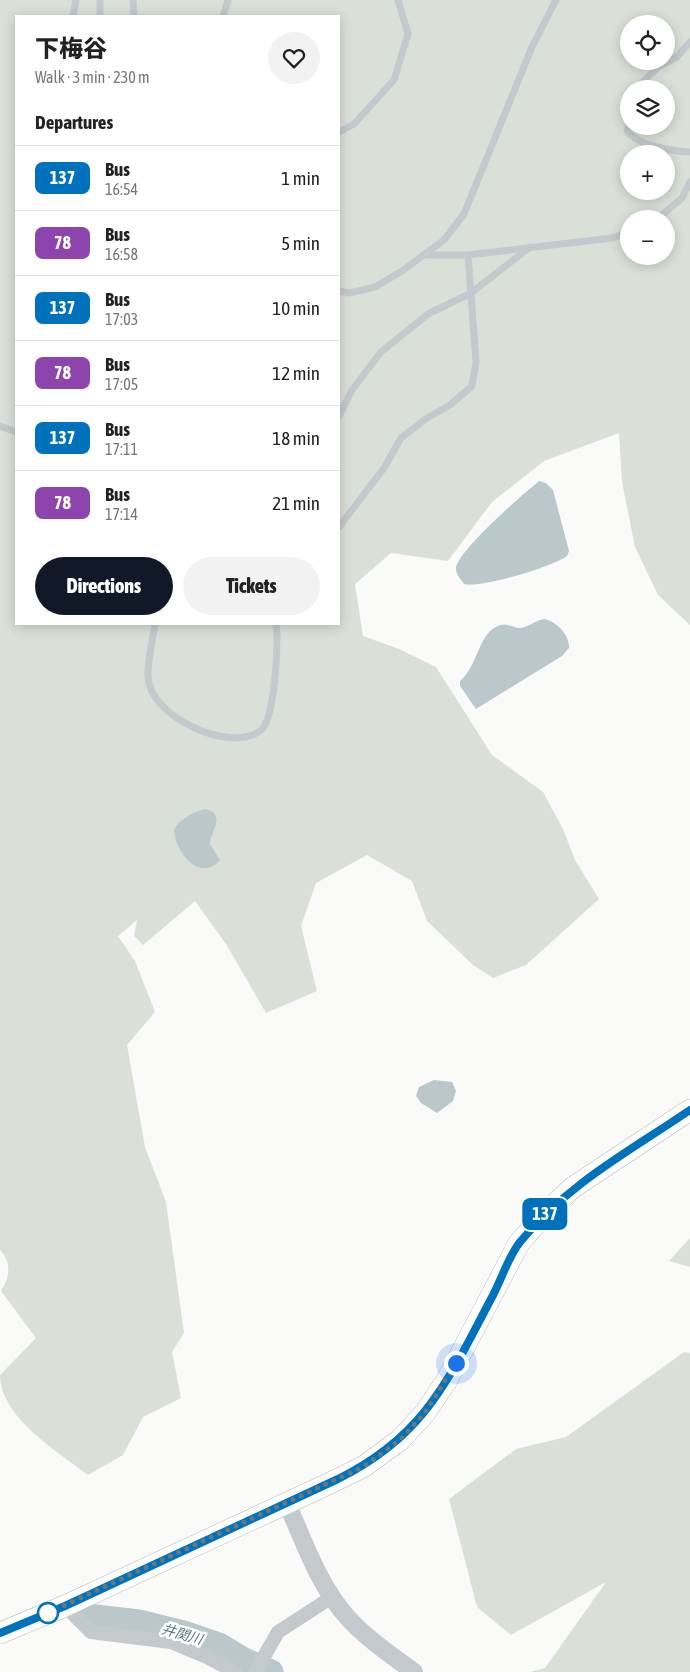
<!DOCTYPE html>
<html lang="en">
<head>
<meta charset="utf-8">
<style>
  :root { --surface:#fff; --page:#f2f2f2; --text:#222; --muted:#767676; --line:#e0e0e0; --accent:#111827 }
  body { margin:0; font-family:"Asap Condensed","Noto Sans JP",sans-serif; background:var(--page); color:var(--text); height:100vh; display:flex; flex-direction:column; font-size:19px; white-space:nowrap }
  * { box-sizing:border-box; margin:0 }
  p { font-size:16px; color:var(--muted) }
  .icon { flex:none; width:28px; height:28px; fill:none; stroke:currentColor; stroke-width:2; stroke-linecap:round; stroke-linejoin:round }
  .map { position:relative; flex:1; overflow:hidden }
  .side { position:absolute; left:15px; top:15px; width:325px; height:610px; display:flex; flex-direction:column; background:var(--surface); border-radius:0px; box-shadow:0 2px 12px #0003 }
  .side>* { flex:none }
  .badge { padding:0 10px; border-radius:8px; font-size:18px; line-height:32px }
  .fabs { position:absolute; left:620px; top:15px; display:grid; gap:10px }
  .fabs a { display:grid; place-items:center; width:55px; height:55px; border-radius:50%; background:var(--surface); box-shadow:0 2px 12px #0003; font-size:25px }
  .you { position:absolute; width:25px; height:25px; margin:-12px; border:4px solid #fff; border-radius:50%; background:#1a73e8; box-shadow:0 0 0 8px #1a73e833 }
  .map>.badge { position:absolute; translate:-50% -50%; box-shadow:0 0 0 2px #fff }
  h2 { padding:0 20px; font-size:19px; line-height:45px }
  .round { display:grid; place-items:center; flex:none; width:52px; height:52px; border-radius:26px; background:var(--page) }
  .head { display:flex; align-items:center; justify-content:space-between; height:85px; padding:0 20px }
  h1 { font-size:24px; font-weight:800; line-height:38px }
  .action { display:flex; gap:10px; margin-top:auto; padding:10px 20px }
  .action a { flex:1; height:58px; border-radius:30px; background:var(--accent); color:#fff; font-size:20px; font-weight:800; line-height:58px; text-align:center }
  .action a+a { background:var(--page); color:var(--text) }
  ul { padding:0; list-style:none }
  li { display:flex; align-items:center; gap:15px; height:65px; padding:0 20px; border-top:1px solid var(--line) }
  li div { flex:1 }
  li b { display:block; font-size:19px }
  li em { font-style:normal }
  li .badge { min-width:55px; font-weight:700; text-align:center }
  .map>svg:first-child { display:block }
</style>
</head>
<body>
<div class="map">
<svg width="690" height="1672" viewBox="0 0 690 1672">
  <rect width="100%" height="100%" fill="#fafaf8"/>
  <path fill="#dae0d7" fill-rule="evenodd" d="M0,0H690V625L658,595L635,547L622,482L619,433L544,461L492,502L448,561L391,553L355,584L363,636L399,649L436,667L492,755L543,792L563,829L575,860L599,899L526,965L493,978L473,965L427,921L412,881L367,855L316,883L301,926L317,991L266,1013L226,944L195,901L143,945L134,936L137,920L118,936L135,961L155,1012L127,1045L145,1147L166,1202L184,1333L172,1352L181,1398L143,1417L123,1455L88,1475C58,1452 0,1417 0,1375L36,1338L1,1291C10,1277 12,1262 0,1250ZM16,16H339V624H16ZM629,24H666V61H629ZM629,89H666V126H629ZM629,154H666V191H629ZM629,219H666V256H629Z
    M690,1238V1267L669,1261Z
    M684,1352L690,1353V1672H531L545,1668L606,1582L511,1635L477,1607L449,1499L516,1449L566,1437Z"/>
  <path fill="#bac8cb" d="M539,481L546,483L553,490L569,551L567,556C552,567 482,588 464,584C461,579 455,574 456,567C462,547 521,496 539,481Z
    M544,619C556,621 570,635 569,648L562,656L476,709L460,686V681C478,667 478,632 500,625C507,623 512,627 519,628C527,628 536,620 544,619Z
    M206,809C227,815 210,832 210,844L220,860C200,883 176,853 174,831C177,820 195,811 206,809Z
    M434,1080L452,1082L456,1091L453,1101L437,1113L421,1103L416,1096L419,1087Z"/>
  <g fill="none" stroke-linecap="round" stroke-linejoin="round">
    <path stroke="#bac8cb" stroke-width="25" d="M87,1616L139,1622L187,1634L219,1645L242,1659L271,1672"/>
    <g stroke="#b4bbbe" stroke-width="22">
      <path id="primary" d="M0,1633L65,1606L326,1485L363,1467L400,1440L425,1413L447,1380L519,1243L543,1216L572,1188L690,1110"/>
    </g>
    <path stroke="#c3c9cc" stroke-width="7" d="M133,0L134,16
      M73,16L76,0
      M100,16V0
      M223,16L228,0
      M636,89L659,66L677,57L690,42
      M629,122L627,131C638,146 672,151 690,152
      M339,132L354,124L394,80L408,34L398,0
      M657,219L682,198L690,182
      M423,255H468L612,238L629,232
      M339,291L349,293L375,287L402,271L444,240L464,214L532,47L556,0
      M339,416L352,390L381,352L428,314L471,293L530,247
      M0,426L16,432
      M339,527L384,468L401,438L427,418L450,405L472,386L476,362L468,255
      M155,624C153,637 147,664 148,677C150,717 229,753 260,731C275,721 279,641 276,624"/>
    <path stroke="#c3c9cc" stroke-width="14" d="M65,1606L91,1632L171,1642L207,1657L235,1672
      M255,1672L278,1632L332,1597"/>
    <path stroke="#c3c9cc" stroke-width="18" d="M287,1503C304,1542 319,1586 348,1618C367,1639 391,1655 414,1672"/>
    <use href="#primary" stroke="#fff" stroke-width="21"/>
  </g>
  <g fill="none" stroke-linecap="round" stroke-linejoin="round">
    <g stroke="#fff" stroke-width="11">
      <path id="line" d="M0,1633L65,1606L338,1479C425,1436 448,1380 491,1299C501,1281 508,1257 520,1242C567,1184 630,1151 690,1110"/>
    </g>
    <use href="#line" stroke="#0072bc" stroke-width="8"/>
    <path stroke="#647984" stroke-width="5" stroke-dasharray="0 9" d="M48,1613L363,1467L400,1440L425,1413L456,1363"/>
  </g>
  <circle fill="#fff" stroke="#0072bc" stroke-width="2.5" cx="48" cy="1613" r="10"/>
  <g text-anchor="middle" stroke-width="5" stroke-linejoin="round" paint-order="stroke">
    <g font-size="14" font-style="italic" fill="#5e787d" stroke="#fff">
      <text transform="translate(182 1634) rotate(16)" y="5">井関川</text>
    </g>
  </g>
</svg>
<div class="fabs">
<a><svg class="icon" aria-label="locate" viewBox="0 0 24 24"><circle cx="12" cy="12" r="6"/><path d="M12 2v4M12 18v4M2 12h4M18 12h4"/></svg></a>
<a><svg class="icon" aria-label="layers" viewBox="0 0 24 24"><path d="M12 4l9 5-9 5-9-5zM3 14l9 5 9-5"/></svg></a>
<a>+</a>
<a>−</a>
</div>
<div class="you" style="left:456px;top:1363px"></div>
<b class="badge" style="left:545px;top:1214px;background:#0072bc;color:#fff">137</b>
<section class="side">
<div class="head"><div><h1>下梅谷</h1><p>Walk · 3 min · 230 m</p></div><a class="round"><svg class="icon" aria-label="heart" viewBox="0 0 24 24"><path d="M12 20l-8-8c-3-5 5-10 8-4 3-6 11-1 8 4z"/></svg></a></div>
<h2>Departures</h2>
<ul>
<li><span class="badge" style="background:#0072bc;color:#fff">137</span><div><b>Bus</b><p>16:54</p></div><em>1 min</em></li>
<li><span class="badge" style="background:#8e44ad;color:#fff">78</span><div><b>Bus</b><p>16:58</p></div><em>5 min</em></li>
<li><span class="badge" style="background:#0072bc;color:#fff">137</span><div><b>Bus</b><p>17:03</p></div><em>10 min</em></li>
<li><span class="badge" style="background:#8e44ad;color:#fff">78</span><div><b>Bus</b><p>17:05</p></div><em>12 min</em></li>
<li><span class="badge" style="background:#0072bc;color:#fff">137</span><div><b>Bus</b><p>17:11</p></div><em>18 min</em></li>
<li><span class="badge" style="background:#8e44ad;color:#fff">78</span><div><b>Bus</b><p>17:14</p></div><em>21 min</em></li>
</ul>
<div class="action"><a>Directions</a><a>Tickets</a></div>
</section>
</div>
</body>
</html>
